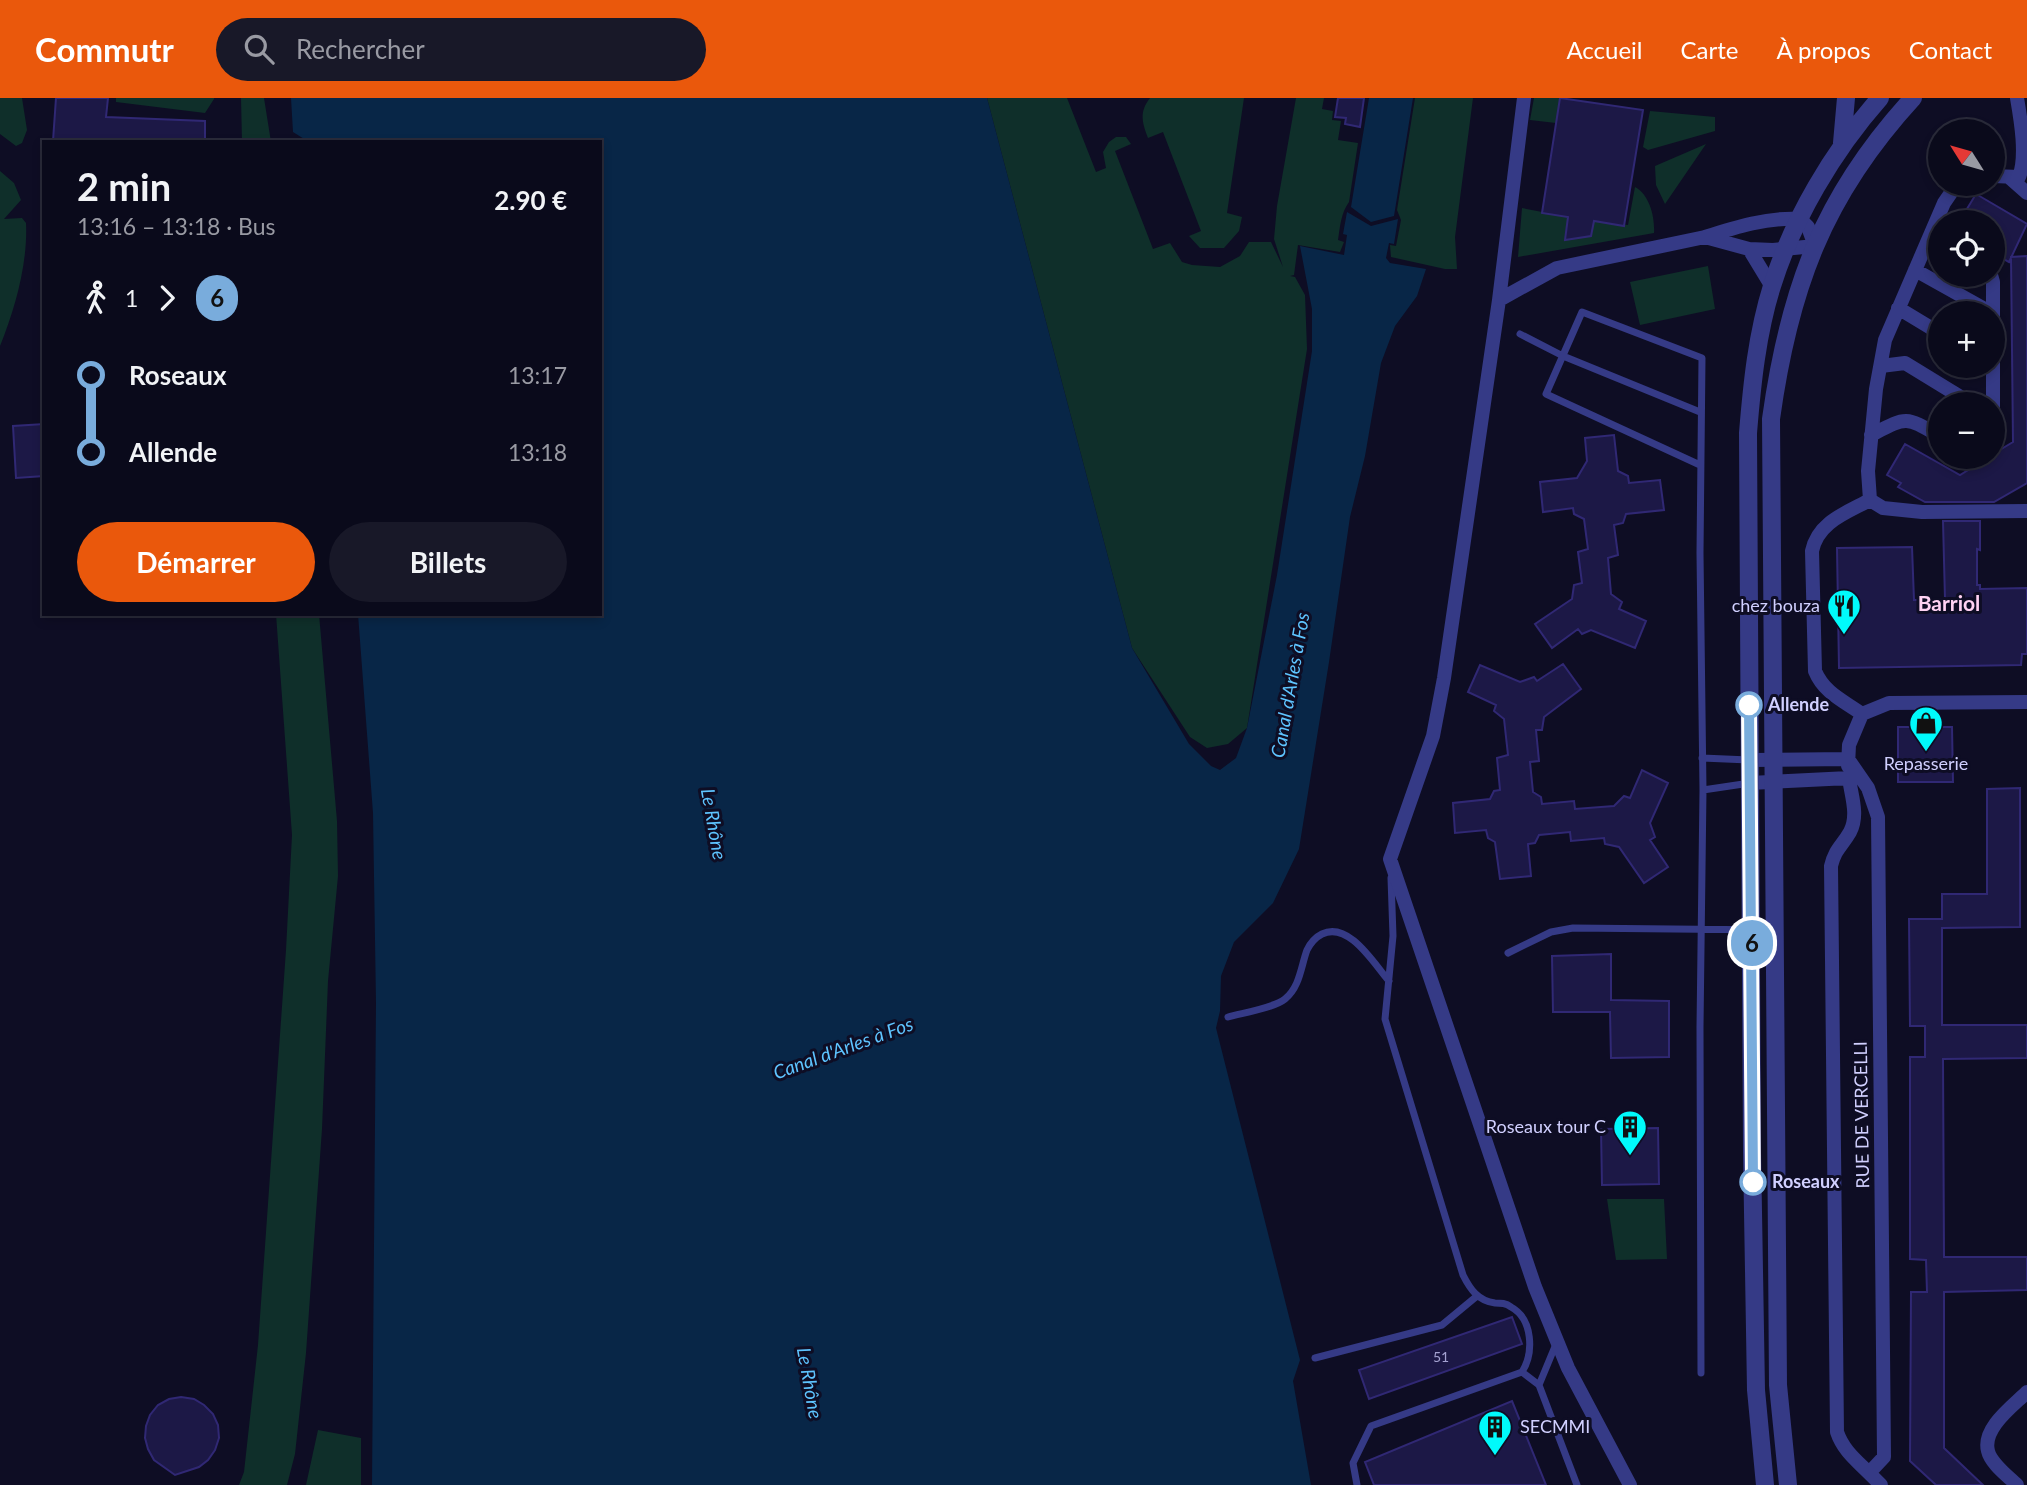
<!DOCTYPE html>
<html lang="fr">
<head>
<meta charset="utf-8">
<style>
  :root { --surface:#0a0a1b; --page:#181828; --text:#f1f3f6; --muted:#999aa3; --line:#2a2b3a; --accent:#ea580c }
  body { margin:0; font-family:Lato,sans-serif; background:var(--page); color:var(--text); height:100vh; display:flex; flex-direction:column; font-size:26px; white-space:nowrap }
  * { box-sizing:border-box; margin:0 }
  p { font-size:23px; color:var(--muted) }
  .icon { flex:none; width:38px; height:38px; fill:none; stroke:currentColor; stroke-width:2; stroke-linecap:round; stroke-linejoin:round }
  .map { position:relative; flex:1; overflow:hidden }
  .drawer { position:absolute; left:42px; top:42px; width:560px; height:476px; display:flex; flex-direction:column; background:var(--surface); border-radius:0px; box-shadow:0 4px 10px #0003,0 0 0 2px var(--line) }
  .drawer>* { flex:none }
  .badge { padding:0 14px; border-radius:23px; font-size:24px; line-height:46px }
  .needle { width:46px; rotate:307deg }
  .fabs { position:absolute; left:1928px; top:21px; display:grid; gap:14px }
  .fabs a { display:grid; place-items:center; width:77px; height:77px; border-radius:50%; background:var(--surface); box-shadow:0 4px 10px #0003,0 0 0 2px var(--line); font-size:35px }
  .map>.badge { position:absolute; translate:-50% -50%; box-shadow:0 0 0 4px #fff }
  .legs { display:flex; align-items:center; gap:10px; height:77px; padding:0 35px; font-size:23px }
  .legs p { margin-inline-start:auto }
  .headline { display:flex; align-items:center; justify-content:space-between; height:119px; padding:0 35px }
  h1 { font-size:38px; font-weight:700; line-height:52px }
  .action { display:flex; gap:14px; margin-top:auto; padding:14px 35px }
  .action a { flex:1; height:80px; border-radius:42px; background:var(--accent); color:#fff; font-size:28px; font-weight:700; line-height:80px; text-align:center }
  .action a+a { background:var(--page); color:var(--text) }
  ul { padding:0 35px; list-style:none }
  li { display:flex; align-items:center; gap:24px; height:77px; font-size:26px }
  li i { display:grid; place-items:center; width:10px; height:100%; margin:0 9px; background:currentColor }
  li i::after { content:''; width:18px; height:18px; margin:-9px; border:5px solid; border-radius:50%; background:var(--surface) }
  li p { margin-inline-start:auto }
  li:first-child i { background:linear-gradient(#0000 50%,currentColor 0) }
  li:last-child i { background:linear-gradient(currentColor 50%,#0000 0) }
  header { display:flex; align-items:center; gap:42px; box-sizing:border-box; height:98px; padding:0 35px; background:var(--accent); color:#fff }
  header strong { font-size:33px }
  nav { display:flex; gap:38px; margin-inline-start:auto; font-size:24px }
  .search { width:490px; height:63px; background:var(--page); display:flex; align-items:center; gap:18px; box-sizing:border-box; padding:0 24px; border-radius:38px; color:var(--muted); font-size:26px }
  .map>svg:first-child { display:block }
</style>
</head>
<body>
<header>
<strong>Commutr</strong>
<div class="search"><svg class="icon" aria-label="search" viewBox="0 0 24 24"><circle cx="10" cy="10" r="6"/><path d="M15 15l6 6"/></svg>Rechercher</div>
<nav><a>Accueil</a><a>Carte</a><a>À propos</a><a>Contact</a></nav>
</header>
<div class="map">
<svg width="2027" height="1387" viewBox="0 0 2027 1387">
  <rect width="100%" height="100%" fill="#0e0d24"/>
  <path fill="#0f2f2a" d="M0,0H22L27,32L22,45L16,48L0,36Z
    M116,0H214V1L205,15L116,4Z
    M241,0H264L271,44H242Z
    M987,0H1067L1096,74L1106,70L1103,54L1109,44L1116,39H1126L1131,46L1115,53L1153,151L1170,145L1182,164L1192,167L1220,169L1240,158L1249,144H1271L1283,169L1274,141L1277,108L1296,0H1324L1322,11L1333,13L1332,22L1341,23L1338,42L1358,45L1349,104C1341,115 1340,128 1338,142L1344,144L1340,154L1298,147L1294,177L1290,178L1295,179L1305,197L1307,251L1247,630L1228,646L1207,650L1190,639L1132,550Z
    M1150,0H1244L1227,115L1242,119L1239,133L1224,150H1200L1189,138L1201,133L1163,34L1148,40C1142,24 1139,14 1150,0Z
    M1415,0H1473L1455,139L1457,171H1445L1391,159L1390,147L1396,148L1401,122L1397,112Z
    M1534,0H1560L1556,25L1530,22Z
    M1650,13L1715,19V33L1648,52L1643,49Z
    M1706,46L1665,106L1656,87L1655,68Z
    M0,73L14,85L21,102L4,121L22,120L26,125C28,165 15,211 0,248Z
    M1635,89C1650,97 1655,120 1654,135L1518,159L1522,110L1568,119L1565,142L1594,123L1628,127Z
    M1708,168L1715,211L1640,227L1630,184Z
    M276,516H319L337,723L338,778L328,883L322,1031L306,1255L295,1356L287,1387H239L244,1374L258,1247L286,852L292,737Z
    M1607,1101H1664L1667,1161L1616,1162Z
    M318,1332L361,1340V1387H306Z"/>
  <path fill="#082647" d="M291,0H987L1132,550L1189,646L1211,668L1220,672L1236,660L1247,630L1277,477L1312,253V211L1300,148L1344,157L1347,137L1343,136L1347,114L1371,128L1398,121L1394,146L1389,145L1386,160L1390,165L1426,171L1417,198L1395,228L1381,265L1365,358L1350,419L1329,564L1299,751L1273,805L1234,844L1221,878L1220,913L1216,930L1300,1262L1293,1283L1311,1387H372L376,905L373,715L358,516H600V44H309L293,34Z
    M1369,0H1413L1394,118L1371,124L1351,109Z"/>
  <path fill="#1c1846" stroke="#302874" stroke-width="2" d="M56,0H108L106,19L205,23V44L53,43Z
    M1338,0H1364L1360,29L1345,26L1346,20L1335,19Z
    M1560,0L1643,12L1624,128L1594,123L1591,138L1565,142L1568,119L1542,115Z
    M1976,96L2027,126L2009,164L1993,155V124H1959Z
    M2027,158V385L1994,404H1925L1898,389L1901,385L1887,377L1905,346L1960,377L1989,359H1993V356L2013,344L2011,159Z
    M44,326V378L16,380L13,328Z
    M1614,337L1618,373L1628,378L1629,385L1660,382L1664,412L1626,416L1623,425L1614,427L1618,457L1608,460L1611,496L1622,504L1619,511L1646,523L1635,550L1591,532L1582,536L1578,531L1552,550L1535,526L1572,501L1574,487L1582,485L1578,454L1588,451L1584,421L1574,416L1573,410L1543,414L1540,384L1577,380L1587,363L1585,340Z
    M1980,423V452L1977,451V487H1980V491L2027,490V556H2022L2021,567L1839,570L1837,450L1912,449L1914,502L1945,501L1943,423Z
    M1563,566L1581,591L1544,619L1542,632H1536L1539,663L1530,664L1533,694L1541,699L1542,706L1574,703L1575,711L1614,708L1624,698L1630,700L1642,672L1668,685L1650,725L1655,739L1650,742L1668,769L1644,785L1619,749L1605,746L1604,740L1571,743L1570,734L1539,737L1535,745L1528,746L1531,778L1500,781L1495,744L1488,740L1486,732L1455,735L1453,705L1490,701L1494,693L1500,692L1497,660L1508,657L1504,621L1494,613L1496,607L1468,594L1480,567L1520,584L1534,579L1537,583Z
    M1898,629H1952L1953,684H1898Z
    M2020,690V829L1942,830V927H2027V960L1943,961L1944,1159H2027V1192L1944,1194V1350L1983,1387H1936L1910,1363L1911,1194H1927L1926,1162L1910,1161V959H1925V928H1910L1909,821H1942V796H1987V691Z
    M1611,856V902L1669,903V959L1611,960L1610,914H1553L1552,858Z
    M1658,1030L1659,1086L1602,1087L1601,1031Z
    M1512,1219L1522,1246L1369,1301L1359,1272Z
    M181,1299L194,1301L204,1307L213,1316L218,1327L219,1340L215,1352L208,1362L199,1369L175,1377L154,1362L148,1351L145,1340L146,1328L150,1317L158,1307L169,1301Z
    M1512,1303L1546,1387H1374L1365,1364Z"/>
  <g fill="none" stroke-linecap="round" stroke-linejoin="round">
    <path stroke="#353a86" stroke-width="7" d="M1520,236L1563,258L1700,314
      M1700,367L1546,296L1582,214L1702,260L1700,455L1703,692L1700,929L1701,1275
      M1702,660L1749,662
      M1703,692L1750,685
      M1391,780L1393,838L1385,921L1463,1177C1470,1191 1478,1203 1495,1205C1501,1205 1506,1205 1511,1209C1533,1221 1534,1255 1522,1274
      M1508,855L1551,834L1573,830L1774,832
      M1228,919C1242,915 1274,910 1285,901C1300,889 1301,868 1307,852C1310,846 1316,839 1322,836C1349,823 1374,866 1389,883
      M1315,1260L1442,1227L1477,1198
      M1539,1287L1556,1246
      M1357,1387L1353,1365L1371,1328L1522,1274L1539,1287L1577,1387"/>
    <path stroke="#353a86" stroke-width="14" d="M1524,0L1499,202L1444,580L1433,638L1390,761L1535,1189L1568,1270L1630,1387
      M1993,78L2019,79C2027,59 2021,23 2017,0
      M2010,80L2027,95
      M1749,151L1773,152L1815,148L1808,129L1800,121C1768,119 1736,129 1705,139L1749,151L1772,189
      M1915,172L1992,215
      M1991,177L1993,184V315
      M1499,202L1557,170L1705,139
      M1898,210L1941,236
      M1881,268L1905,265L1972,306
      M1871,337C1908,318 1905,318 1941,339
      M1870,402L1868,373L1876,291L1885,242L1944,105L1957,86
      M1870,402L1883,410L1922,414L2027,413
      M1862,616C1844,603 1824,595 1815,573L1812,453C1818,424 1846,415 1870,402
      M1862,616L1889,605L2027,604
      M1750,662L1848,661L1868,690L1878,719L1884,1359L1869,1375C1856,1362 1843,1352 1837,1334L1831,768C1835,751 1842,748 1850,734C1859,717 1851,697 1849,680L1750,685
      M1848,668L1849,647L1862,616
      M1869,1375L1881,1387
      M2017,1387C2008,1378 1991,1366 1988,1353C1982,1330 2013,1308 2027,1294"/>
    <path stroke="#353a86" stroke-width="18" d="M1842,45L1846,0
      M1765,1387L1756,1292L1752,1054L1748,335C1752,286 1757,236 1772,188C1793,121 1833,53 1880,0
      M1788,1387L1778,1287L1771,321C1789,191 1823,98 1913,0"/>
  </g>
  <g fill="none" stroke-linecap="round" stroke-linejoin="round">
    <g stroke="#fff" stroke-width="16">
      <path id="line-1" d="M1749,607L1753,1084"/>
    </g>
    <use href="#line-1" stroke="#79acdc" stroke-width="10"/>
  </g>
  <defs>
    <g id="restaurant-pin" transform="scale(1.75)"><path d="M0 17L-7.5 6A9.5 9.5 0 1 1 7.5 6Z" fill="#00fafb" stroke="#0e0d24"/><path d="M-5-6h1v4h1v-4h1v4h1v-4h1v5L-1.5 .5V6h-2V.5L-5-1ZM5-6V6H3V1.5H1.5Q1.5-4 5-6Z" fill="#111"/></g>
    <g id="shop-pin" transform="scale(1.75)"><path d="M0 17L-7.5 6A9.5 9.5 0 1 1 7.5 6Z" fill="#00fafb" stroke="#0e0d24"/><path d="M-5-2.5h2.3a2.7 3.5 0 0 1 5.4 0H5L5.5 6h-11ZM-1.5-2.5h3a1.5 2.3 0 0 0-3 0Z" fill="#111"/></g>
    <g id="building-pin" transform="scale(1.75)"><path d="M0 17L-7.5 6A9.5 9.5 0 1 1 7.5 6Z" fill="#00fafb" stroke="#0e0d24"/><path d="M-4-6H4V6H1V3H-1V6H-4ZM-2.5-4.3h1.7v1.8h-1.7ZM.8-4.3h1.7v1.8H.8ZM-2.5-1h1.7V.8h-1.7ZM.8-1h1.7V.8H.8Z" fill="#111"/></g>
  </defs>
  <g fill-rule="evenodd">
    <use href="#restaurant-pin" x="1844" y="508"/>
    <use href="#shop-pin" x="1926" y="625"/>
    <use href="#building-pin" x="1630" y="1029"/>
    <use href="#building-pin" x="1495" y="1329"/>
  </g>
  <g fill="#fff" stroke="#79acdc" stroke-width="3.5">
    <circle cx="1749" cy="607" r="12"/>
    <circle cx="1753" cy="1084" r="12"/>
  </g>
  <g text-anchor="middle" stroke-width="6" stroke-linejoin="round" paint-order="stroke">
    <g font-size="14" fill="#a4a2d1">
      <text x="1441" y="1264">51</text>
    </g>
    <g font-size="18" fill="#d1d0ff" stroke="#0e0d24" text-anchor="end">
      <text x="1820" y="514">chez bouza</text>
      <text x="1926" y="672" text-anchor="middle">Repasserie</text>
      <text x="1606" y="1035">Roseaux tour C</text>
      <text x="1520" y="1335" text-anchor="start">SECMMI</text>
    </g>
    <g font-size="18" font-weight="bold" fill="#d1d0ff" stroke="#0e0d24" text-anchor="start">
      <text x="1768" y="613">Allende</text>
      <text x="1772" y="1090">Roseaux</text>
    </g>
    <g font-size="18" fill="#d1d0ff" stroke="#0e0d24">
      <text transform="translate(1862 1017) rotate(-91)" y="6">RUE DE VERCELLI</text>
    </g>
    <g font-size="19" font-style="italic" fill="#5ec4ff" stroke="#0e0d24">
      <text transform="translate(1290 587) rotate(-80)" y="7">Canal d'Arles à Fos</text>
      <text transform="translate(714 726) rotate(80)" y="7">Le Rhône</text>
      <text transform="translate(843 950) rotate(-20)" y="7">Canal d'Arles à Fos</text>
      <text transform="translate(810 1285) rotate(80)" y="7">Le Rhône</text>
    </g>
    <g font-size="21" font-weight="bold" fill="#ffd2f3" stroke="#0e0d24">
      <text x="1949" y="513">Barriol</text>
    </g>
  </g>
</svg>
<div class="fabs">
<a><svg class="needle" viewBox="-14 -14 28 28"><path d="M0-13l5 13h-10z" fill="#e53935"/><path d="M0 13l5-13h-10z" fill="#999aa3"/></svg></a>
<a><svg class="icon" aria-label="locate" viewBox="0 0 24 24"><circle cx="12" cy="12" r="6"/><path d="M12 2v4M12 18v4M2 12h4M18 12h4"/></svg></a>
<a>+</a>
<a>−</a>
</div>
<b class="badge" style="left:1752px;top:845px;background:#79acdc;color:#111">6</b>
<section class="drawer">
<div class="headline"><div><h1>2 min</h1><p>13:16 – 13:18 · Bus</p></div><b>2.90 €</b></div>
<div class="legs"><svg class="icon" aria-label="walk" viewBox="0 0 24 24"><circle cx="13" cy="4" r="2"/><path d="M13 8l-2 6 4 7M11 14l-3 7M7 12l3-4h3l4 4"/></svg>1<svg class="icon" aria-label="forward" viewBox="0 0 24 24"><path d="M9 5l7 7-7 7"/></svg><b class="badge" style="background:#79acdc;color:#111">6</b></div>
<ul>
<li><i style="color:#79acdc"></i><b>Roseaux</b><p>13:17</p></li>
<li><i style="color:#79acdc"></i><b>Allende</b><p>13:18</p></li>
</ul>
<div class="action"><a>Démarrer</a><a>Billets</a></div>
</section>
</div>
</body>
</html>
